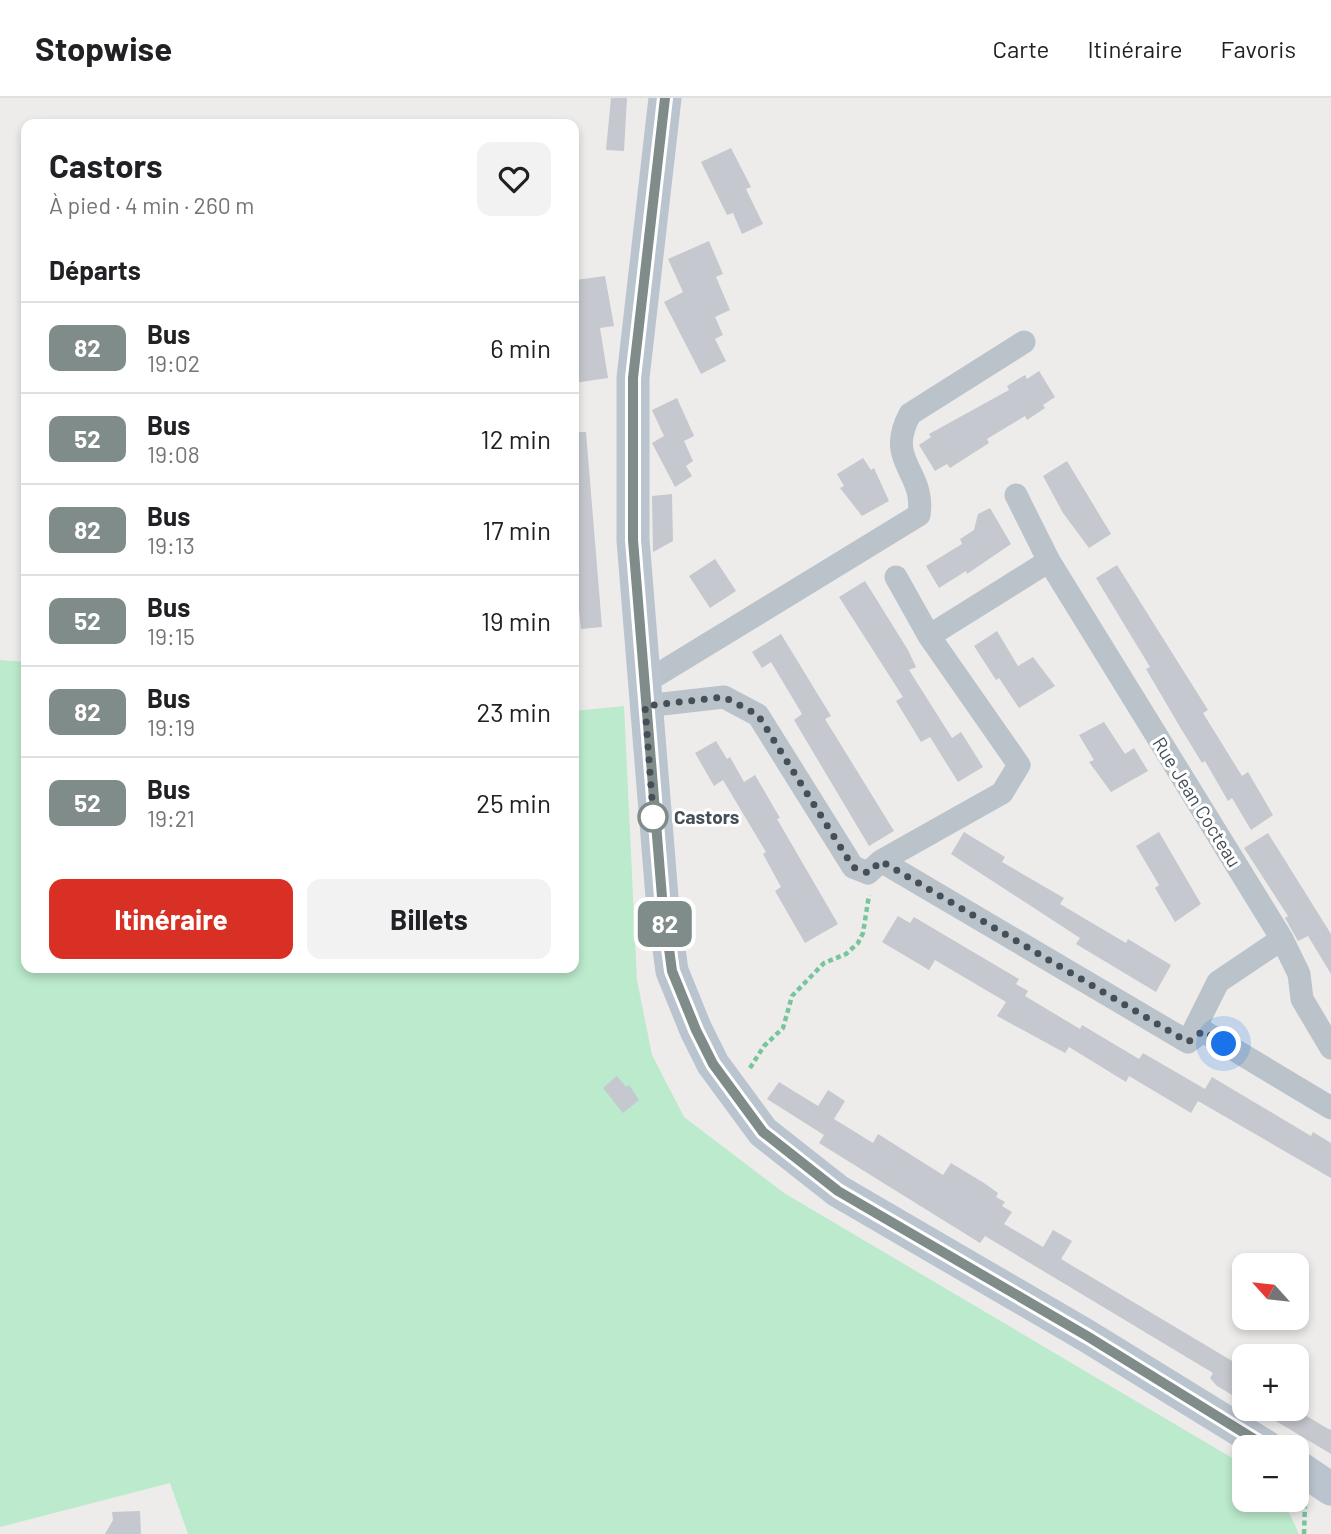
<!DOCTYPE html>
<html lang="fr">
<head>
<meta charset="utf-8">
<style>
  :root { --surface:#fff; --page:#f2f2f2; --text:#202124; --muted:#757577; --line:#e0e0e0; --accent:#d93025 }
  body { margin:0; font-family:Barlow,sans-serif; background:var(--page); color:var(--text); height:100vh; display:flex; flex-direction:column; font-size:26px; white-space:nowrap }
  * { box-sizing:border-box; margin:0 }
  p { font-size:23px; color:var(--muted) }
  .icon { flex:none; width:38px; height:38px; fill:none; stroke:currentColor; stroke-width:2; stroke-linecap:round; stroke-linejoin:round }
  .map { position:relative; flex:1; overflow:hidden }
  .details { position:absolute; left:21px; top:21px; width:558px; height:854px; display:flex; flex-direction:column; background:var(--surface); border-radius:14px; box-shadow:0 4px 10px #0003 }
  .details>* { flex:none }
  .badge { padding:0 14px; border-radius:10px; font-size:24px; line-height:46px }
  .needle { width:46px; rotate:297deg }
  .controls { position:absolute; left:1232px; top:1155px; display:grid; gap:14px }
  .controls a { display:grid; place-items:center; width:77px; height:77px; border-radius:14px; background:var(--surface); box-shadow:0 4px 10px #0003; font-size:35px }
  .you { position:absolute; width:35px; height:35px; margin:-18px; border:5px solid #fff; border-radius:50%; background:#1a73e8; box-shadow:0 0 0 10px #1a73e833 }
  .map>.badge { position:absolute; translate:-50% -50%; box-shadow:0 0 0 4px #fff }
  h2 { padding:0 28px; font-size:26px; line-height:63px }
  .round { display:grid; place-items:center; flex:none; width:74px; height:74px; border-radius:14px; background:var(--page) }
  .overview { display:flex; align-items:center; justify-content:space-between; height:119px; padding:0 28px }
  h1 { font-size:33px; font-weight:700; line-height:52px }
  .action { display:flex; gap:14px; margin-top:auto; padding:14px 28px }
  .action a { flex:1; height:80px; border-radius:14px; background:var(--accent); color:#fff; font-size:28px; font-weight:700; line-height:80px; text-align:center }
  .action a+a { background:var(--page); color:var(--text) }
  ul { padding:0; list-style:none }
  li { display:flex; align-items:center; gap:21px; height:91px; padding:0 28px; border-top:2px solid var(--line) }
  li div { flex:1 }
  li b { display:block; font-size:26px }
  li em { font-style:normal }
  li .badge { min-width:77px; font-weight:700; text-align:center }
  header { display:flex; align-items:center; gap:42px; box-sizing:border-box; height:98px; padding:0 35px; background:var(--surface); border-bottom:2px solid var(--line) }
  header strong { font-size:33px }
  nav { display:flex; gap:38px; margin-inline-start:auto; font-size:24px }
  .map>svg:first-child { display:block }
</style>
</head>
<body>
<header>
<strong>Stopwise</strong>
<nav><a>Carte</a><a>Itinéraire</a><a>Favoris</a></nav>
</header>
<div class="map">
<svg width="1331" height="1436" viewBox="0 0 1331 1436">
  <rect width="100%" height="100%" fill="#eeebeb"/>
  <path fill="#bbeacc" d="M0,562L26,564V870H574V613L624,608L637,882L652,957L684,1019L784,1095L1244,1367V1402H1283L1299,1436H188L170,1385L0,1429Z"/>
  <path fill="#c5c8ce" d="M611,0H627L624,53L606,52Z
    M731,50L751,89L746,91L763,126L742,136L733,115L727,117L701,64Z
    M709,143L723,176L716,179L730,212L715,219L723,237L715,241L726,263L701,276L664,204L683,194L668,161Z
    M605,178L614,228L600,230L608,280L574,285L576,182Z
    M1039,273L1055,299L1043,307L1045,310L1027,322L1025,318L987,341L989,345L950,370L947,366L935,373L919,347L931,339L929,336L1009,292L1007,288L1025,277L1027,281Z
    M677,300L694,338L684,343L693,363L686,368L692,378L675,389L652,345L664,338L652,312Z
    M574,334H586L602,529L581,531L574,464Z
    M863,360L871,372L874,370L889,403L862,418L840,390L844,388L837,376Z
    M1067,363L1111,436L1089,450L1063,415L1043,378Z
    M672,396L673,443L653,454L652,398Z
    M990,410L1011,446L967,476L966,473L939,490L926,468L962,446L960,441L974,432L978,416Z
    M715,461L736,493L710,510L689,478Z
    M1117,467L1208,612L1203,615L1242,678L1248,674L1273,717L1251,732L1232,700L1228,703L1205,663L1202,665L1180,629L1146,571L1150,569L1096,480Z
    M865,483L908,552L916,569L909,572L952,640L961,634L983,669L958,684L930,639L921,644L896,603L903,599L839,499Z
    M997,533L1018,568L1033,559L1055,588L1019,610L999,580L996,582L974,548Z
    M781,536L831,618L825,621L894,733L869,748L794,622L802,616L771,564L762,570L752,554Z
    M1104,624L1125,656L1134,650L1148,673L1111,694L1089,664L1094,662L1079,637Z
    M716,643L727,661L730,659L744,684L755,677L780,720L777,721L838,826L805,845L775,793L781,789L763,756L766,754L723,682L714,688L695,655Z
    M964,734L1005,759L1002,764L1064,800L1060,806L1126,845L1128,841L1171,867L1156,894L1076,846L1080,840L951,756Z
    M1159,734L1201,806L1175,824L1155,790L1159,787L1136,748Z
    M1268,735L1331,836V876L1308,838L1298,843L1285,820L1288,818L1244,750Z
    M898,818L910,825L914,819L1019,881L1016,886L1028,893L1025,898L1080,931L1082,927L1139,961L1143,955L1205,991L1212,979L1311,1038L1313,1034L1331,1045V1080L1198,1003L1191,1015L1129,978L1126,984L1069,949L1065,955L997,918L1006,904L935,862L929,872L882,844Z
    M617,978L626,989L629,987L639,1002L623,1015L603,990Z
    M779,984L818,1008L828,992L845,1003L834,1021L873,1045L878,1036L943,1077L951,1065L984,1085L998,1095L996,1099L1005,1104L1002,1108L1012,1114L1004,1126L1043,1149L1053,1132L1072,1143L1061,1161L1244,1270V1304L1217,1288L1210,1280L1213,1275L985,1138L980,1145L819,1045L824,1037L767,1001Z
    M1256,1311H1295L1325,1329L1331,1332V1356Z
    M140,1413L141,1436H105L113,1422L112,1414Z"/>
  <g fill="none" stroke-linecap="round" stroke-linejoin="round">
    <path stroke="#76c59b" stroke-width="4.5" stroke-dasharray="5 3.5" stroke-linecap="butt" d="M750,970L764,948L783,930L792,898L824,865L846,856L858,845L863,835L869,797
      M1304,1436L1305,1406"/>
    <path stroke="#bac3ca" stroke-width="23" d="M1016,397L1049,463L1282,841L1299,876L1302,901L1331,950
      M929,538L1049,463
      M644,585L919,417C926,373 884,364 910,316L1024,244
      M645,608L724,599L758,617L853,769L868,775L881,763L1188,944L1203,933L1331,1010
      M881,763L1002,695L1019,667L929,538L896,479
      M1188,944L1218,884L1282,841"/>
    <path stroke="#bac4ce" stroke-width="33" d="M665,0L633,280V442L662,799L672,873L696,932L713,966L763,1034L838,1093L1087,1238L1267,1349
      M1297,1368L1331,1391"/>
  </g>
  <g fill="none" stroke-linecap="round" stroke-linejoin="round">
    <g stroke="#fff" stroke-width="16">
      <path id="line" d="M665,0L633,280V442L662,799L672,873L696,932L713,966L763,1034L838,1093L1087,1238L1267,1349"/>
    </g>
    <use href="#line" stroke="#808c89" stroke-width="10"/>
    <path stroke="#454f57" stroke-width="7" stroke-dasharray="0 12.6" d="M653,719L654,728L645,608L724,599L758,617L853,769L868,775L881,763L1188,944L1203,933L1224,946"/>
  </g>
  <circle fill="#fff" stroke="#808c89" stroke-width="3.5" cx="653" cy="719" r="14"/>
  <g text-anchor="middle" stroke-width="6" stroke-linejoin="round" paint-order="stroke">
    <g font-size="19" fill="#454f57" stroke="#fff">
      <text transform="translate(1197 704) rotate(58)" y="7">Rue Jean Cocteau</text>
    </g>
    <g font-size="19" font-weight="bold" fill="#454f57" stroke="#fff" text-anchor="start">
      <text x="674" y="726">Castors</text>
    </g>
  </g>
</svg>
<div class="controls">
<a><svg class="needle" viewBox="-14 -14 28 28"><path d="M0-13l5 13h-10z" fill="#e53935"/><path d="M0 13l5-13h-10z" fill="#757577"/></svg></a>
<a>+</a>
<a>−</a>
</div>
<div class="you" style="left:1224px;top:946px"></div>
<b class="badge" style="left:665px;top:826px;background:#808c89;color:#fff">82</b>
<section class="details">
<div class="overview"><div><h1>Castors</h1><p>À pied · 4 min · 260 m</p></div><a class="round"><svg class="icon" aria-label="heart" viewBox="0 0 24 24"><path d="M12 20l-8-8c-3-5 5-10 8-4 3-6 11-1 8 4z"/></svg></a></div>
<h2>Départs</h2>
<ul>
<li><span class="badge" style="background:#808c89;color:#fff">82</span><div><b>Bus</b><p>19:02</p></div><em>6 min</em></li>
<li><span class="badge" style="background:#808c89;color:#fff">52</span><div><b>Bus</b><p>19:08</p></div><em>12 min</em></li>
<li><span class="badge" style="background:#808c89;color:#fff">82</span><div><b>Bus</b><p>19:13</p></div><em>17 min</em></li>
<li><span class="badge" style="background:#808c89;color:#fff">52</span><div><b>Bus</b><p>19:15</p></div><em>19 min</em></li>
<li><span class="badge" style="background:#808c89;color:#fff">82</span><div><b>Bus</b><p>19:19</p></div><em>23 min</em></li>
<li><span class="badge" style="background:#808c89;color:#fff">52</span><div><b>Bus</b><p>19:21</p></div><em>25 min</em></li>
</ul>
<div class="action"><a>Itinéraire</a><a>Billets</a></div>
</section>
</div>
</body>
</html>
